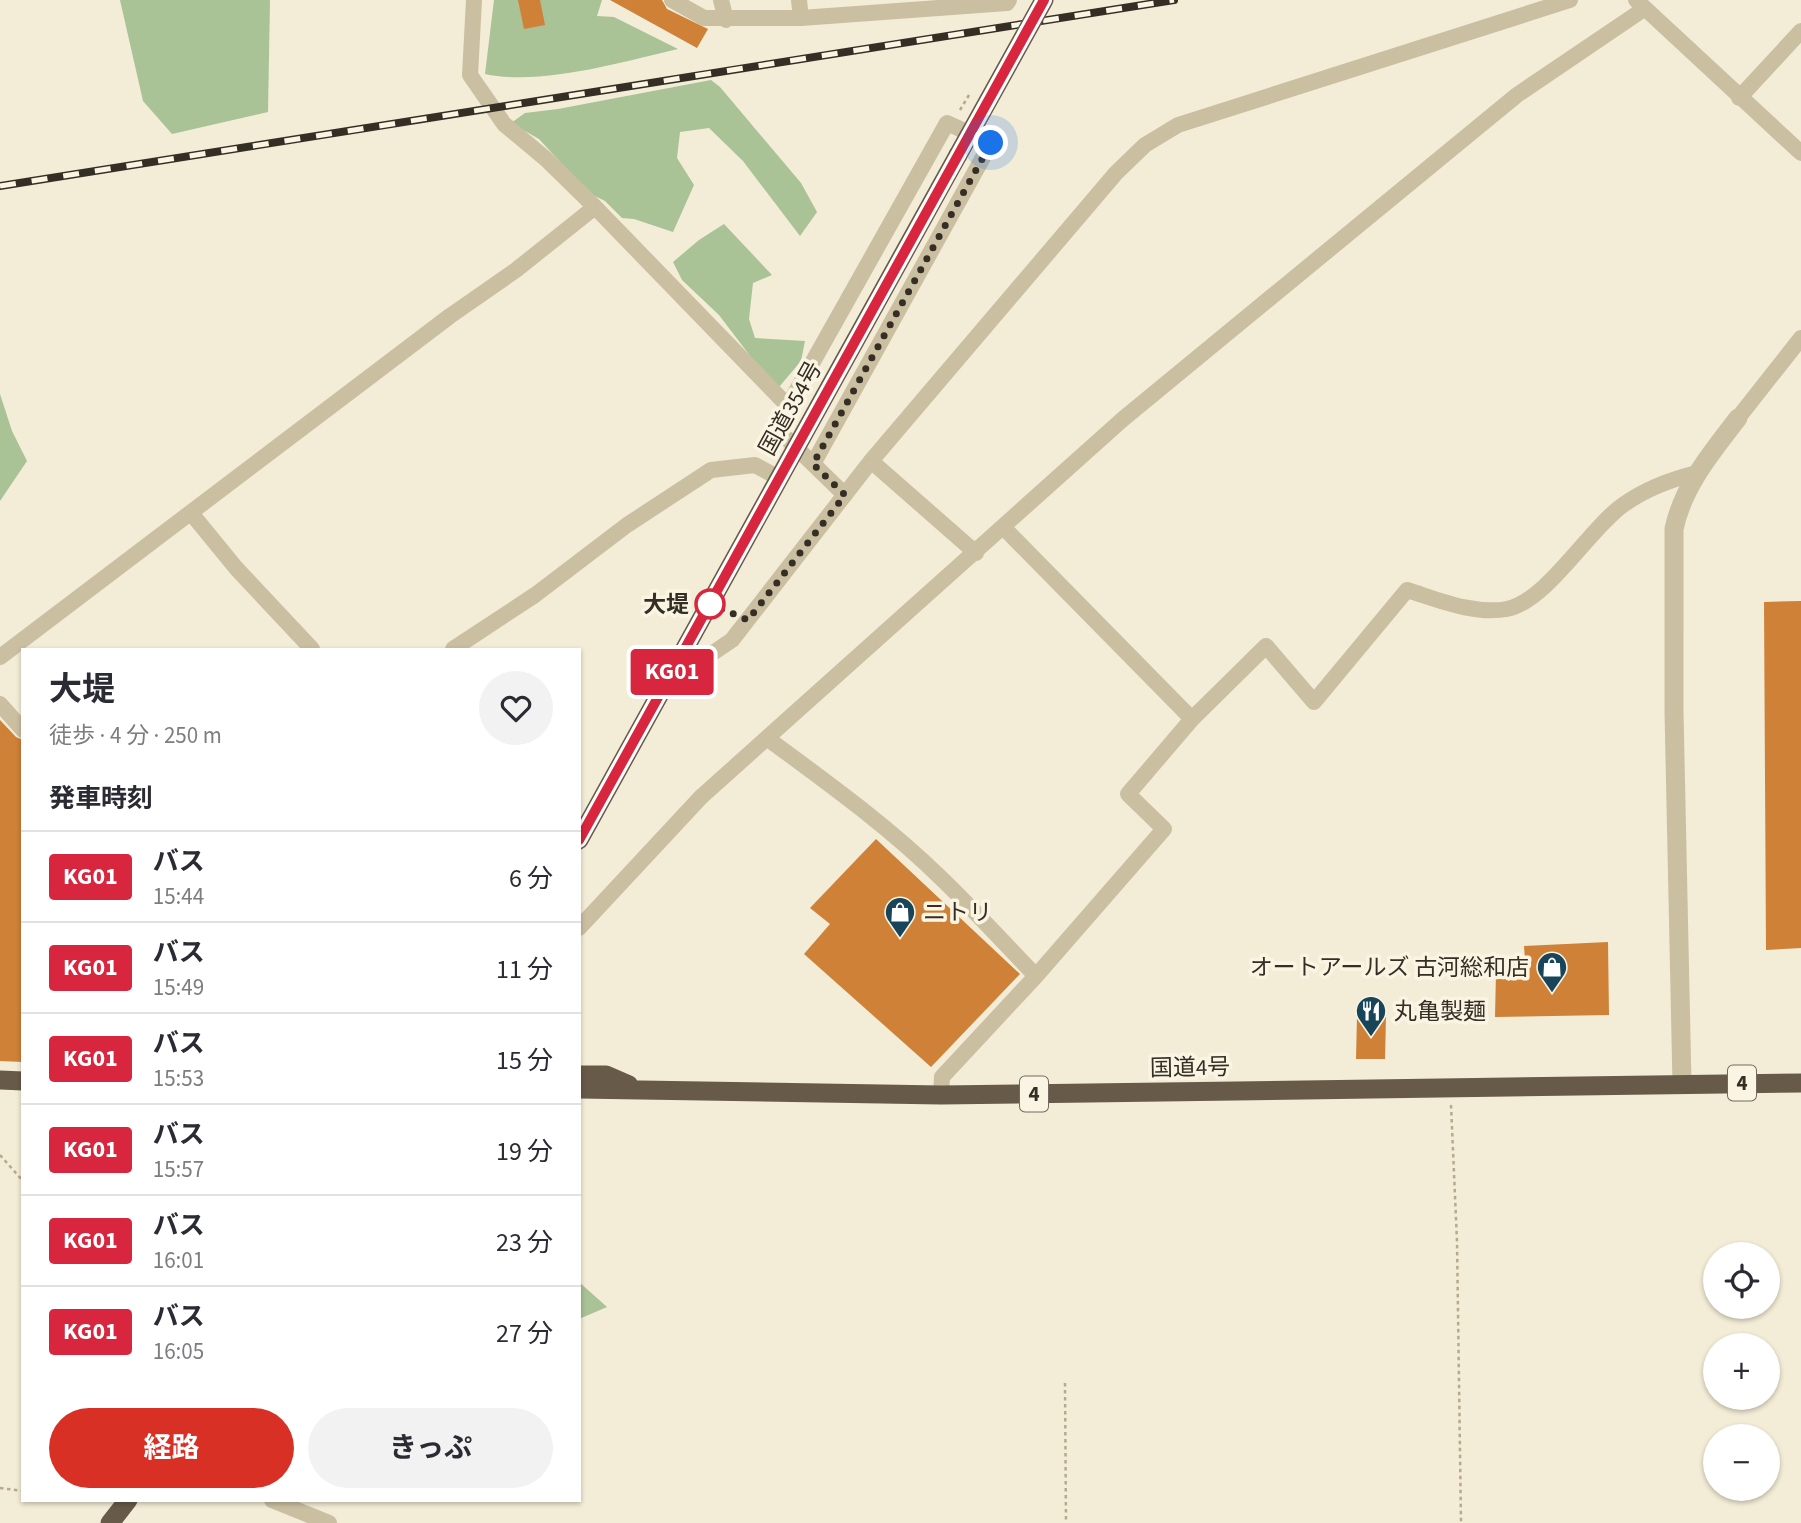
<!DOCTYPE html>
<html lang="ja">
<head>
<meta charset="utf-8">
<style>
  :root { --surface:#fff; --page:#f2f2f3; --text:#2b2b33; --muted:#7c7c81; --line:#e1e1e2; --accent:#d93025 }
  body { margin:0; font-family:"Source Sans 3","Noto Sans JP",sans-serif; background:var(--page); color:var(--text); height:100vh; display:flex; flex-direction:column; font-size:26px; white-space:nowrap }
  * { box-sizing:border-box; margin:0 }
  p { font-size:23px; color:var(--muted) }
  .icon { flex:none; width:38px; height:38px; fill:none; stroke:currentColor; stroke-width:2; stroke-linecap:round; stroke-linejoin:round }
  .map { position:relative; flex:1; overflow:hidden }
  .details { position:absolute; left:21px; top:648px; width:560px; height:854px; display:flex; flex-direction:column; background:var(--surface); border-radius:0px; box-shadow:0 2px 5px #0004 }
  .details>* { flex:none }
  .badge { padding:0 14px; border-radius:5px; font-size:24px; line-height:46px }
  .fabs { position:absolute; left:1703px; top:1242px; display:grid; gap:14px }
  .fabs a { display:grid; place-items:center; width:77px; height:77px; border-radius:50%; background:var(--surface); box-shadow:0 2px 5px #0004; font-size:35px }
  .you { position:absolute; width:35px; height:35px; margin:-18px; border:5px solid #fff; border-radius:50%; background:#1a73e8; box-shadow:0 0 0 10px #1a73e833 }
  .map>.badge { position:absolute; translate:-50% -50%; box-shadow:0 0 0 4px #fff }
  h2 { padding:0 28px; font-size:26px; line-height:63px }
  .round { display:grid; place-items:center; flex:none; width:74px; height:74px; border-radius:37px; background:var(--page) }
  .overview { display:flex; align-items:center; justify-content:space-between; height:119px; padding:0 28px }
  h1 { font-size:33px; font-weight:700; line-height:52px }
  .button { display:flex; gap:14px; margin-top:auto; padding:14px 28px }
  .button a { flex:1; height:80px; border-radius:42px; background:var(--accent); color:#fff; font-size:28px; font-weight:700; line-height:80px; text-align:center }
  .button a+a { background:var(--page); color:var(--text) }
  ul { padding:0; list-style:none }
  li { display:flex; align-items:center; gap:21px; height:91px; padding:0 28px; border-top:2px solid var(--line) }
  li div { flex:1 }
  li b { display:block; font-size:26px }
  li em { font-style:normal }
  li .badge { min-width:77px; font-weight:700; text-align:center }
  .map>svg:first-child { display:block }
</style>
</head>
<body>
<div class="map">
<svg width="1801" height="1523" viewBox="0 0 1801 1523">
  <rect width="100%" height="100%" fill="#f3ecd6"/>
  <path fill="#a9c296" d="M120,0H270L268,112L172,134L143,101Z
    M494,0H602L597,16L614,17L678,49C622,62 541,86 485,74Z
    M711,80L720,87L801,183L817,212L800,236L743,161L709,128L680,132L677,158L694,185L673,232L634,219L622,218L605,201L589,193L539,139L511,123L525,113L558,109Z
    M724,224L772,275L753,283L749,319L755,338L805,341L801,361L779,387L754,361L719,315L682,280L673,262L699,240Z
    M0,394L12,431L27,461L0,501Z
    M579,1282L607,1307L579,1319Z"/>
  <path fill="#cf8138" d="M518,0H540L545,25L524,29Z
    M610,0H662L667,9L708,29L697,48Z
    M1801,601V948L1766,950L1764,602Z
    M0,720L16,737L23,740V1062L0,1061Z
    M876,839L1020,974L931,1067L804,954L830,924L810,908Z
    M1608,942L1609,1015L1495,1017L1496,973H1513V961L1525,960L1524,946Z
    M1357,1016L1386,1017L1385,1059H1356Z"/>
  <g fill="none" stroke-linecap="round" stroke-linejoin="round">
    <path stroke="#b7a98c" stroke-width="2.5" stroke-dasharray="3.5 3.5" stroke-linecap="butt" d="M960,110L969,95
      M1451,1105L1457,1241L1461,1523
      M0,1155L23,1181
      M1065,1383L1066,1523
      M0,1488L23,1491"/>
    <path stroke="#cbbfa2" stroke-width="16" d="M474,0L470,75L504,124L546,159L595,207L788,406L778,430L845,495
      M672,0L704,18H801L799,0
      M721,0L726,20
      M1636,0L1801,153
      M801,18L1007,3L1009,0
      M1739,98L1801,31
      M788,406L947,123L991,143L813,464
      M1738,418L1801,338
      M871,461L976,553
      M191,513L236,568L312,649
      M1004,528L1192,719
      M453,649L535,595L627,525L711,470L755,465L779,478
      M0,657L450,316L516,270L595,207
      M677,665L704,659L732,640L871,461L1116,173L1145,145L1178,125L1570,0
      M0,704L23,730
      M768,739C828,783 889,827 943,880C975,911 1005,944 1036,976
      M579,928L701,797L1123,419L1517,95L1644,9
      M941,1095L942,1077L1036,976L1164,829L1128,794L1192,719L1266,646L1314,702L1407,590C1439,600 1474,615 1507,609C1547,601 1589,529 1623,505C1644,490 1672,479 1697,473
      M272,1500L329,1523"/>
    <path stroke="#cbbfa2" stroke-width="19" d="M1682,1084L1674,711V529C1683,486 1712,452 1738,418"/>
    <path stroke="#685a48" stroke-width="19" d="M579,840L958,155
      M579,1075H606L629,1085
      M0,1080L23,1081
      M579,1089L941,1095L1801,1083
      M110,1523L128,1500"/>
    <g stroke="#352e25" stroke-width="8">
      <path id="rail" d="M0,186L1174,0"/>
    </g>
    <use href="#rail" stroke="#faf5e3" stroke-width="5" stroke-dasharray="16" stroke-linecap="butt"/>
    <path stroke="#685a48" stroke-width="19" d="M958,155L1044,0"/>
  </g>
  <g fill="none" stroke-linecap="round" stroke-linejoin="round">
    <g stroke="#fff" stroke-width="16">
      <path id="line" d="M579,840L1044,0"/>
    </g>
    <use href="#line" stroke="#d7263d" stroke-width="10"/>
    <path stroke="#352e25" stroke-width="7" stroke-dasharray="0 12.6" d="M710,604L748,620L845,495L813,464L991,143"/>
  </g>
  <defs>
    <g id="shop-pin" transform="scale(1.575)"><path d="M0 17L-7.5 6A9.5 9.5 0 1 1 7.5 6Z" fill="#184559" stroke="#faf5e3"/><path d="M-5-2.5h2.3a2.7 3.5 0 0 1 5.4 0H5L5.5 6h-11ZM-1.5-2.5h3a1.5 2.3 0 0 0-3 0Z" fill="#fff"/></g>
    <g id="restaurant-pin" transform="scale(1.575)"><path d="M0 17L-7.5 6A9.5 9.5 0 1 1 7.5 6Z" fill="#184559" stroke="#faf5e3"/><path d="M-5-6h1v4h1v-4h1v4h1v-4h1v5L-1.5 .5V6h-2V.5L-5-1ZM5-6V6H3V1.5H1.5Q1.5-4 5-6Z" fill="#fff"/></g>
  </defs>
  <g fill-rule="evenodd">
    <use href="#shop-pin" x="900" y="912"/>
    <use href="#shop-pin" x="1552" y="967"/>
    <use href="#restaurant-pin" x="1371" y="1011"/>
  </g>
  <circle fill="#fff" stroke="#d7263d" stroke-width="3.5" cx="710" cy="604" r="14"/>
  <g text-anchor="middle" stroke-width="7" stroke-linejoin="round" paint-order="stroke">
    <g fill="#faf5e3" stroke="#706a5e" stroke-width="2">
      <rect x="1728" y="1065.5" width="28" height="35" rx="5"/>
      <rect x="1020" y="1076.5" width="28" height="35" rx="5"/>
    </g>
    <g font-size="21" font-weight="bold" fill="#352e25">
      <text x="1742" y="1090">4</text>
      <text x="1034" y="1101">4</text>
    </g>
    <g font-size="23" fill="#352e25" stroke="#faf5e3">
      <text transform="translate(790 408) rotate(-61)" y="8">国道354号</text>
      <text transform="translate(1190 1067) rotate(-1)" y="8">国道4号</text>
    </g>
    <g font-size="23" font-weight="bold" fill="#352e25" stroke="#faf5e3" text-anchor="end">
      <text x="689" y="612">大堤</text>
    </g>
    <g font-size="23" fill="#352e25" stroke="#faf5e3" text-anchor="start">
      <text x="923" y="920">ニトリ</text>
      <text x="1529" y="975" text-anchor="end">オートアールズ 古河総和店</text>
      <text x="1394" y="1019">丸亀製麺</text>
    </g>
  </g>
</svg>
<div class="fabs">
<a><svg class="icon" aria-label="locate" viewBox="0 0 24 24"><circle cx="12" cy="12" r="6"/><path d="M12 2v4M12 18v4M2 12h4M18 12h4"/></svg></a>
<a>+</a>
<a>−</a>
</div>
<div class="you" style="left:991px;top:143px"></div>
<b class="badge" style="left:672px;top:672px;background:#d7263d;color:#fff">KG01</b>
<section class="details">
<div class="overview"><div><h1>大堤</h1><p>徒歩 · 4 分 · 250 m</p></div><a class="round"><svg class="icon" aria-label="heart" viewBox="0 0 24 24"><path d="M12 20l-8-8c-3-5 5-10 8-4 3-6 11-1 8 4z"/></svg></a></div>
<h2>発車時刻</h2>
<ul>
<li><span class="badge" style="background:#d7263d;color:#fff">KG01</span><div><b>バス</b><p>15:44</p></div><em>6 分</em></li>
<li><span class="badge" style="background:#d7263d;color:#fff">KG01</span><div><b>バス</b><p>15:49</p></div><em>11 分</em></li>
<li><span class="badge" style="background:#d7263d;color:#fff">KG01</span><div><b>バス</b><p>15:53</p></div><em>15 分</em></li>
<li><span class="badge" style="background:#d7263d;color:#fff">KG01</span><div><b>バス</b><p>15:57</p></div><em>19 分</em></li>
<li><span class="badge" style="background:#d7263d;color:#fff">KG01</span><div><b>バス</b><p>16:01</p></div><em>23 分</em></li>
<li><span class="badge" style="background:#d7263d;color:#fff">KG01</span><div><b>バス</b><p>16:05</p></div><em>27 分</em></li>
</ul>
<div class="button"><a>経路</a><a>きっぷ</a></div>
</section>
</div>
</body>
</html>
